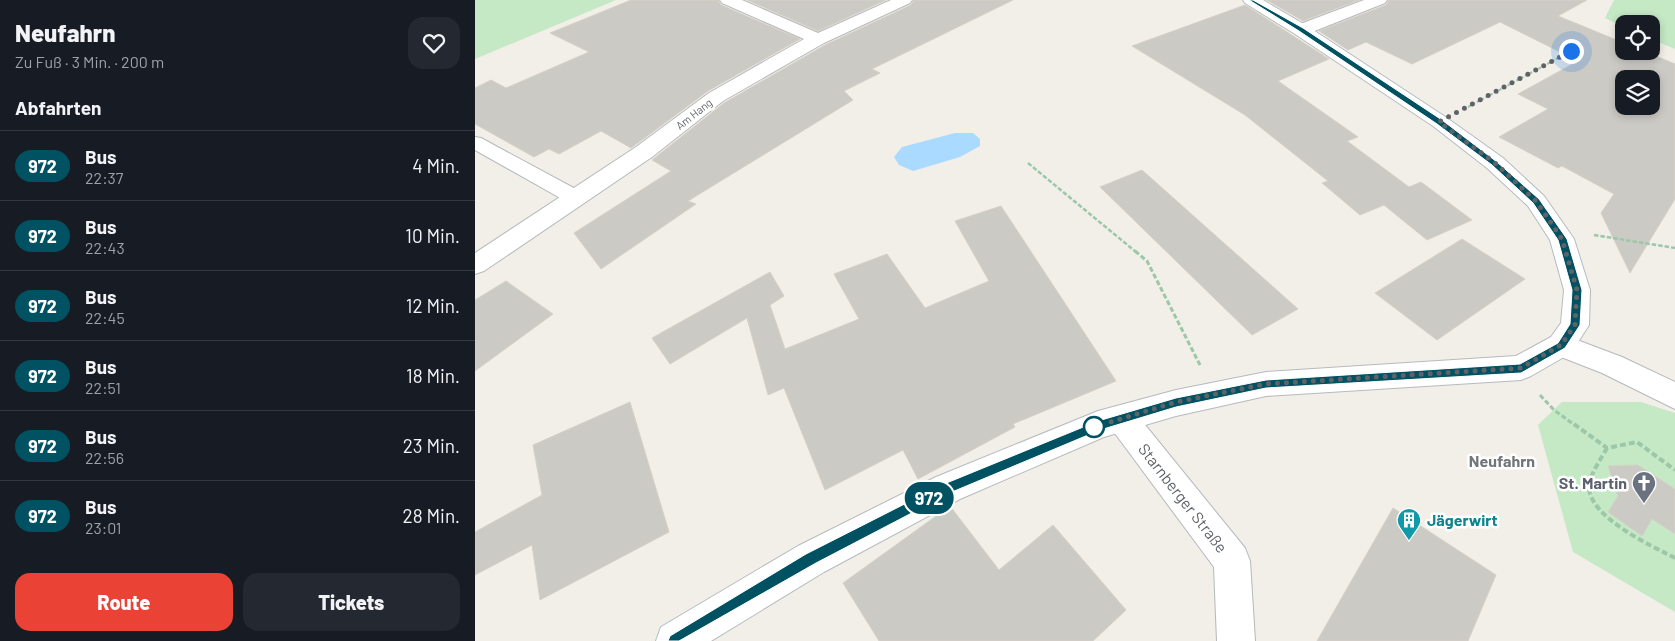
<!DOCTYPE html>
<html lang="de">
<head>
<meta charset="utf-8">
<style>
  :root { --surface:#171b24; --page:#242831; --text:#f1f3f6; --muted:#9ea1a6; --line:#363941; --accent:#ea4335 }
  body { margin:0; font-family:Barlow,sans-serif; background:var(--page); color:var(--text); height:100vh; display:flex; flex-direction:column; font-size:19px; white-space:nowrap }
  * { box-sizing:border-box; margin:0 }
  p { font-size:16px; color:var(--muted) }
  .icon { flex:none; width:28px; height:28px; fill:none; stroke:currentColor; stroke-width:2; stroke-linecap:round; stroke-linejoin:round }
  .map { position:relative; flex:1; overflow:hidden }
  .panel { display:flex; flex-direction:column; background:var(--surface); width:475px }
  .panel>* { flex:none }
  .badge { padding:0 10px; border-radius:16px; font-size:18px; line-height:32px }
  .buttons { position:absolute; left:1140px; top:15px; display:grid; gap:10px }
  .buttons a { display:grid; place-items:center; width:45px; height:45px; border-radius:10px; background:var(--surface); box-shadow:0 2px 8px #0003; font-size:25px }
  .you { position:absolute; width:25px; height:25px; margin:-12px; border:4px solid #fff; border-radius:50%; background:#1a73e8; box-shadow:0 0 0 8px #1a73e833 }
  .map>.badge { position:absolute; translate:-50% -50%; box-shadow:0 0 0 2px #fff }
  h2 { padding:0 15px; font-size:19px; line-height:45px }
  .round { display:grid; place-items:center; flex:none; width:52px; height:52px; border-radius:15px; background:var(--page) }
  .headline { display:flex; align-items:center; justify-content:space-between; height:85px; padding:0 15px }
  h1 { font-size:24px; font-weight:800; line-height:38px }
  .action { display:flex; gap:10px; margin-top:auto; padding:10px 15px }
  .action a { flex:1; height:58px; border-radius:15px; background:var(--accent); color:#fff; font-size:20px; font-weight:800; line-height:58px; text-align:center }
  .action a+a { background:var(--page); color:var(--text) }
  ul { padding:0; list-style:none }
  li { display:flex; align-items:center; gap:15px; height:70px; padding:0 15px; border-top:1px solid var(--line) }
  li div { flex:1 }
  li b { display:block; font-size:19px }
  li em { font-style:normal }
  li .badge { min-width:55px; font-weight:700; text-align:center }
  main { display:flex; flex:1; min-height:0 }
  .map>svg:first-child { display:block }
</style>
</head>
<body>
<main>
<section class="panel">
<div class="headline"><div><h1>Neufahrn</h1><p>Zu Fuß · 3 Min. · 200 m</p></div><a class="round"><svg class="icon" aria-label="heart" viewBox="0 0 24 24"><path d="M12 20l-8-8c-3-5 5-10 8-4 3-6 11-1 8 4z"/></svg></a></div>
<h2>Abfahrten</h2>
<ul>
<li><span class="badge" style="background:#005262;color:#fff">972</span><div><b>Bus</b><p>22:37</p></div><em>4 Min.</em></li>
<li><span class="badge" style="background:#005262;color:#fff">972</span><div><b>Bus</b><p>22:43</p></div><em>10 Min.</em></li>
<li><span class="badge" style="background:#005262;color:#fff">972</span><div><b>Bus</b><p>22:45</p></div><em>12 Min.</em></li>
<li><span class="badge" style="background:#005262;color:#fff">972</span><div><b>Bus</b><p>22:51</p></div><em>18 Min.</em></li>
<li><span class="badge" style="background:#005262;color:#fff">972</span><div><b>Bus</b><p>22:56</p></div><em>23 Min.</em></li>
<li><span class="badge" style="background:#005262;color:#fff">972</span><div><b>Bus</b><p>23:01</p></div><em>28 Min.</em></li>
</ul>
<div class="action"><a>Route</a><a>Tickets</a></div>
</section>
<div class="map">
<svg width="1200" height="641" viewBox="0 0 1200 641">
  <rect width="100%" height="100%" fill="#f1efe8"/>
  <path fill="#c5e8c5" d="M0,0H141L0,59Z
    M1139,0H1200V49L1176,39V24H1149V27L1130,18Z
    M1087,402H1166L1200,413V612L1098,552L1063,425Z"/>
  <path fill="#aadaff" d="M480,133H498L505,139V146L485,157L438,171L424,165L419,157L427,147Z"/>
  <path fill="#cccac5" stroke="#d6d1c6" fill-rule="evenodd" d="M156,0H243L246,5L325,39L233,91L156,148L126,131L84,154L74,149L59,157L0,124V88L16,80L31,88L114,52L75,33Z
    M272,0H411L343,31Z
    M439,0H538L397,69L405,73L369,91L378,100L213,201L221,204L126,269L99,233L196,171L177,160L249,103L350,45L436,5Z
    M792,0H884L828,21Z
    M914,0H1112L1083,16L1149,43V51H1169L1200,64V199L1155,273L1126,213L1139,194L1087,166L1083,168L1024,137L1073,109L1043,94L1103,61L1025,22L937,64L891,42L873,50L844,31L911,5ZM1149,79H1176V106H1149Z
    M770,5L854,59L803,81L883,137L872,141L934,187L946,182L997,220L952,240L909,205L885,215L847,183L853,181L770,115L657,46Z
    M667,170L823,309L777,335L625,187Z
    M526,206L641,381L538,424L540,427L443,479L428,450L350,490L309,388L293,395L272,318L195,364L177,338L295,272L309,296L295,305L310,349L384,319L359,274L412,254L450,308L514,281L480,221Z
    M987,239L1050,279L962,340L900,293Z
    M31,281L78,314L0,371V300Z
    M155,402L194,532L65,600L57,545L0,575V532L67,495L58,445Z
    M1163,465L1200,489V534L1177,519L1167,536L1133,512L1143,496L1133,466Z
    M475,506L524,570L578,525L651,610L618,641H404L368,583Z
    M918,508L1021,575L993,641H842Z"/>
  <g fill="none" stroke-linecap="round" stroke-linejoin="round">
    <g stroke="#b5b8bc" stroke-width="2">
      <path id="lane" d="M0,137L6,138L108,193L111,198L108,203L101,204L94,203L0,150Z"/>
    </g>
    <g stroke="#b5b8bc" stroke-width="2">
      <path id="street" d="M245,0H267L343,33L416,0H437L435,3L349,43L248,101L177,157L9,271L0,274V253L161,147L234,93L329,39L247,3Z
        M889,0H912L910,3L832,34L826,35L820,34L817,30L820,26Z
        M1086,334L1147,357L1200,382V409L1127,373L1076,353L1072,345L1076,337Z
        M647,406L658,410L770,548L775,561L780,641H742L739,567L636,428L632,419L636,410Z"/>
    </g>
    <g stroke="#b6babf" stroke-width="2">
      <path id="secondary" d="M768,0H788L832,26L972,118L1028,158L1069,196L1099,239L1115,290L1114,325L1096,353L1056,376L1046,380L791,396L701,416L629,437L485,499L349,572L236,641H181L186,627L323,546L461,477L623,411L701,390L791,372L1041,356L1076,337L1086,323L1089,290L1075,240L1053,206L1012,168L958,126L820,34L770,3Z"/>
    </g>
    <path stroke="#9cc7a9" stroke-width="2" stroke-dasharray="3 2" stroke-linecap="butt" d="M993,107L1096,51"/>
    <path stroke="#9cc7a9" stroke-width="2.5" stroke-dasharray="4.5 2" stroke-linecap="butt" d="M553,163L661,252
      M1119,235L1200,248"/>
    <path stroke="#9cc7a9" stroke-width="3" stroke-dasharray="5 2.5" stroke-linecap="butt" d="M660,251L672,261L725,365
      M1065,395L1079,410L1101,426"/>
    <path stroke="#9cc7a9" stroke-width="4" stroke-dasharray="6 3" stroke-linecap="butt" d="M1099,424L1132,448L1162,442L1200,470
      M1132,448C1126,459 1115,474 1114,486C1113,517 1177,546 1200,558"/>
    <use href="#lane" fill="#fff" fill-rule="evenodd"/>
    <use href="#street" fill="#fff" fill-rule="evenodd"/>
    <use href="#secondary" fill="#fff" fill-rule="evenodd"/>
  </g>
  <path fill="#005262" stroke="#fff" d="M774,0H778L828,28L967,120L1022,162L1064,199L1092,239L1107,290L1105,325L1090,348L1046,373L791,388L701,407L625,430L477,492L341,563L204,641H193L195,636L331,554L469,484L623,421L701,398L791,380L1045,364L1083,343L1095,324L1097,290L1083,240L1058,203L1017,165L962,124L824,31Z"/>
  <g fill="none" stroke-linecap="round" stroke-linejoin="round">
    <path stroke="#5f6368" stroke-width="5" stroke-dasharray="0 9" d="M619,427L701,402L791,384L1046,368L1086,345L1100,325L1102,290L1087,239L1061,201L1020,163L964,122L1096,51"/>
  </g>
  <defs>
    <g id="church-pin" transform="scale(1.25)"><path d="M0 17L-7.5 6A9.5 9.5 0 1 1 7.5 6Z" fill="#6b7280" stroke="#fff"/><path d="M-1.2-6h2.4v3.5h3.3v2.4h-3.3V6h-2.4V-.1h-3.3v-2.4h3.3Z" fill="#fff"/></g>
    <g id="building-pin" transform="scale(1.25)"><path d="M0 17L-7.5 6A9.5 9.5 0 1 1 7.5 6Z" fill="#0f9aa8" stroke="#fff"/><path d="M-4-6H4V6H1V3H-1V6H-4ZM-2.5-4.3h1.7v1.8h-1.7ZM.8-4.3h1.7v1.8H.8ZM-2.5-1h1.7V.8h-1.7ZM.8-1h1.7V.8H.8Z" fill="#fff"/></g>
  </defs>
  <g fill-rule="evenodd">
    <use href="#church-pin" x="1169" y="483"/>
    <use href="#building-pin" x="934" y="520"/>
  </g>
  <circle fill="#fff" stroke="#005262" stroke-width="2.5" cx="619" cy="427" r="10"/>
  <g text-anchor="middle" stroke-width="5" stroke-linejoin="round" paint-order="stroke">
    <g font-size="11" fill="#5f6368" stroke="#fff">
      <text transform="translate(219 114) rotate(-38)" y="4">Am Hang</text>
    </g>
    <g font-size="16" font-weight="bold" fill="#70757a" stroke="#fff">
      <text x="1027" y="467">Neufahrn</text>
    </g>
    <g font-size="16" font-weight="bold" fill="#5b616d" stroke="#fff" text-anchor="end">
      <text x="1152" y="489">St. Martin</text>
    </g>
    <g font-size="16" fill="#5f6368" stroke="#fff">
      <text transform="translate(708 498) rotate(52)" y="6">Starnberger Straße</text>
    </g>
    <g font-size="16" font-weight="bold" fill="#0d838f" stroke="#fff" text-anchor="start">
      <text x="952" y="526">Jägerwirt</text>
    </g>
  </g>
</svg>
<div class="buttons">
<a><svg class="icon" aria-label="locate" viewBox="0 0 24 24"><circle cx="12" cy="12" r="6"/><path d="M12 2v4M12 18v4M2 12h4M18 12h4"/></svg></a>
<a><svg class="icon" aria-label="layers" viewBox="0 0 24 24"><path d="M12 4l9 5-9 5-9-5zM3 14l9 5 9-5"/></svg></a>
</div>
<div class="you" style="left:1096px;top:51px"></div>
<b class="badge" style="left:454px;top:498px;background:#005262;color:#fff">972</b>
</div>
</main>
</body>
</html>
